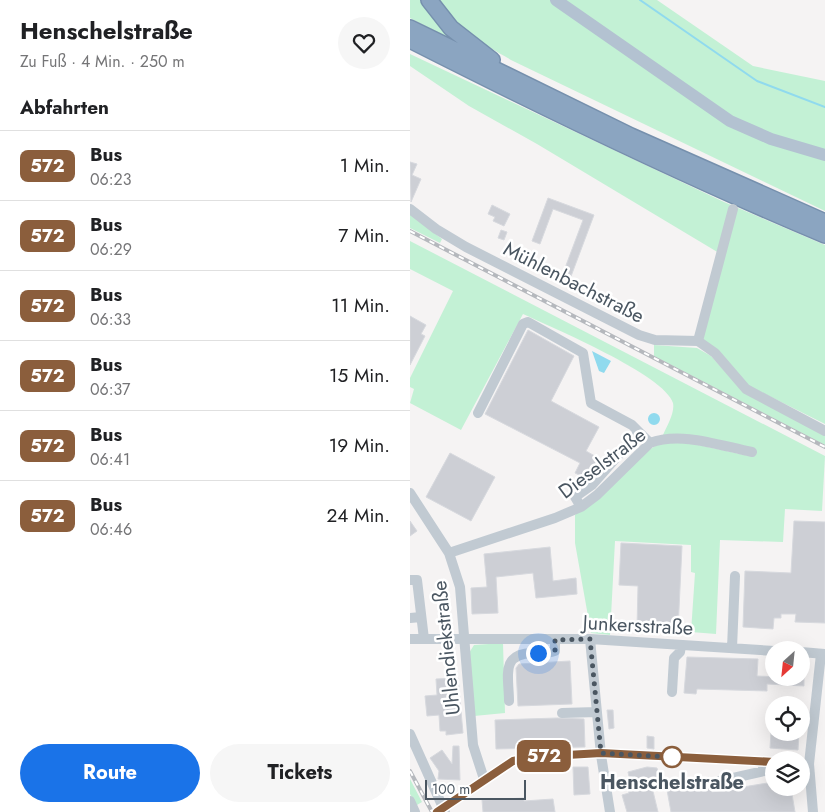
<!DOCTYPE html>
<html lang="de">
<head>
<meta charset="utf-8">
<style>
  :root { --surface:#fff; --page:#f6f6f6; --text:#202124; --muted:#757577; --line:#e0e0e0; --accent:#1a73e8 }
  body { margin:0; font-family:Jost,sans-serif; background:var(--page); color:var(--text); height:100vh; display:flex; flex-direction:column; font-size:19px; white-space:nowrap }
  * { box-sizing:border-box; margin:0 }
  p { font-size:16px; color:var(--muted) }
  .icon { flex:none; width:28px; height:28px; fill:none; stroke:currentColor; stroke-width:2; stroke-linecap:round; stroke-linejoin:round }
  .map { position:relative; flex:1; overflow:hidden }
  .side { display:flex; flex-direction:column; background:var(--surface); width:410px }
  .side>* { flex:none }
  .badge { padding:0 10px; border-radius:8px; font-size:18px; line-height:32px }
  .needle { width:32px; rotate:207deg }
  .buttons { position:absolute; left:355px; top:641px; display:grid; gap:10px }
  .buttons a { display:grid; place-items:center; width:45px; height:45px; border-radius:50%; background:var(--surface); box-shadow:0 5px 20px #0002; font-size:25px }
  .scale { position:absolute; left:15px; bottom:12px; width:101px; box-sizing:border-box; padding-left:5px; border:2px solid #4a5661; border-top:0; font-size:14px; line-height:18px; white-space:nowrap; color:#4a5661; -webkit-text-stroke:4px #fff; paint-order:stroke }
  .you { position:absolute; width:25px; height:25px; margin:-12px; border:4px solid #fff; border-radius:50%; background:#1a73e8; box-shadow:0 0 0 8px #1a73e833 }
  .map>.badge { position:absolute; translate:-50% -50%; box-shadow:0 0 0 2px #fff }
  h2 { padding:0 20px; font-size:19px; line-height:45px }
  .round { display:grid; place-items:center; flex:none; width:52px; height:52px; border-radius:26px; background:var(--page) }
  .overview { display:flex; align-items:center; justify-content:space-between; height:85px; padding:0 20px }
  h1 { font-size:24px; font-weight:700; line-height:38px }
  .cta { display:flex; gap:10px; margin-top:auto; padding:10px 20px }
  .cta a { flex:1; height:58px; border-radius:30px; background:var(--accent); color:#fff; font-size:20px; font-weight:700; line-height:58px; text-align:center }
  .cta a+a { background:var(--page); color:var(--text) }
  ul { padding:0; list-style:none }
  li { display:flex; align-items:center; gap:15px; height:70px; padding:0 20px; border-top:1px solid var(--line) }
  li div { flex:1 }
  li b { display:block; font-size:19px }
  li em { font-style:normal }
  li .badge { min-width:55px; font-weight:700; text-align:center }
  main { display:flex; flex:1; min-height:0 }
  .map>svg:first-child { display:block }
</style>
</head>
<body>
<main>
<section class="side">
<div class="overview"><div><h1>Henschelstraße</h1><p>Zu Fuß · 4 Min. · 250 m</p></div><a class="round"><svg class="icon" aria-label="heart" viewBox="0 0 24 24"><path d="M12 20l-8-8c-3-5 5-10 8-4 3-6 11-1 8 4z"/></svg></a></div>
<h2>Abfahrten</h2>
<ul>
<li><span class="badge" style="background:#8b5e3c;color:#fff">572</span><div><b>Bus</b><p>06:23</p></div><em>1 Min.</em></li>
<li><span class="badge" style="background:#8b5e3c;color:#fff">572</span><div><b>Bus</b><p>06:29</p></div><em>7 Min.</em></li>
<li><span class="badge" style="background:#8b5e3c;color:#fff">572</span><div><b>Bus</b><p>06:33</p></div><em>11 Min.</em></li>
<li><span class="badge" style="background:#8b5e3c;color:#fff">572</span><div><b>Bus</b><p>06:37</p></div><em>15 Min.</em></li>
<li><span class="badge" style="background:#8b5e3c;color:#fff">572</span><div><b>Bus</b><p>06:41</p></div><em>19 Min.</em></li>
<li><span class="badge" style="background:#8b5e3c;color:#fff">572</span><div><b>Bus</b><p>06:46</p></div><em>24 Min.</em></li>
</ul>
<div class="cta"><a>Route</a><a>Tickets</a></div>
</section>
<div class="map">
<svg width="415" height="812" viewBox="0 0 415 812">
  <rect width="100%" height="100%" fill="#f5f3f3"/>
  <path fill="#c3f1d5" d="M0,0H15L56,47L0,18Z
    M27,0H247L343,66L415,81V211L103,61C75,45 44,28 27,0Z
    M0,54L314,202L415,245V424L339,386L293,339L309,253L127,144L59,106L0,66Z
    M0,214L32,239L30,243L0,228Z
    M0,241L415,456L412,511L375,509L373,542L310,540L306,634L281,632L285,573L281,572V545L205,541L200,635L181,633L165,543V515L235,452L249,444L270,441L344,457L342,450L253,435C257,426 265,413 263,403C255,375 141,327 113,314L51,430L0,403L4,389L0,387V378L43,291L0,269Z
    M244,345L287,348L301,356L334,392L415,435V445L244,356Z
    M93,643L95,713L64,716L59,653L64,645Z
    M0,779L12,802L7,805L0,794Z"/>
  <path fill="#90daee" d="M182,351L201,361L194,373L189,371Z
    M238 419a6 6 0 1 1 12 0a6 6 0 1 1-12 0Z"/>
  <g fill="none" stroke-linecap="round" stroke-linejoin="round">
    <path stroke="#90daee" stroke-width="2" d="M230,0L347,81L415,107"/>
  </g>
  <path fill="#cdcfd5" stroke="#d7d9de" d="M0,162L7,164L2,175L11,179L1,202Z
    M138,198L184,215L160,279L152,276L173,220L143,209L130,244L122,241Z
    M82,205L100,214L94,226L83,221L85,217L78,214Z
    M91,230L97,232L94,240L88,238Z
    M0,316L16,325L11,334L15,336L0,365Z
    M118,330L164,356L141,401L189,427L176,451L190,459L178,479L165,473L170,463L75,414Z
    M40,453L85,477L61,521L16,497Z
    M0,521L7,531L0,536Z
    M384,521L415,522V623L385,622L386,614H371V618H364L363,629L333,627L335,571L381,573Z
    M211,543L272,546L268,630L227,628L228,586L209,585Z
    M140,547L143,581L166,578L167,594L126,598L123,573L86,577L88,613L62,614L61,588L77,587L74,554Z
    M277,657L348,659L347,676L394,678V686L357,684V691L287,689L286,694L274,693Z
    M160,661L162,704L108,706L106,668L109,664Z
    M48,678L53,733L36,735V731H30L29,715L17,716L15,696L27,695L26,679Z
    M197,710H203L204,728L199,729Z
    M147,718L174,719L175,747L86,749L85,720Z
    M361,732H389L388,750L360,748Z
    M237,736L244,737V749L237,748Z
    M43,746H49L50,780L28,779L29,771L20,758L32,750L42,764Z
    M163,767H178L180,794L164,795Z
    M237,767L247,768L251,785L242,787L248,812H217L212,795L219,793L216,782L220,781L218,772Z
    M299,777L302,792L364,782V788H381L385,812H261L257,790L271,788L270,782Z
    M114,798V801L143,799L145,812H73L72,800Z"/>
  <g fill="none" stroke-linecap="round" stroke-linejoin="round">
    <g stroke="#7690ad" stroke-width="18">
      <path id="highway" d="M19,0L41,28L82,60
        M0,28L221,136L415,222
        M0,40C136,109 274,176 415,235"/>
    </g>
    <path stroke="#c1cad2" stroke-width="10" d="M0,209L26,229L56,247L229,335L245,340L288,341L305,353L336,389L415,431
      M288,341L323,209
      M68,413L113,324L118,322L173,353L181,403L222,425L240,443
      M0,493L39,553L50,587L63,745L74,779
      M171,507L165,497L182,485L229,432
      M39,553L145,518L171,507L187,495L240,443C271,431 311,446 342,452
      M0,580H7L14,639
      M0,618L11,617
      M0,639H180L364,651
      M180,639L191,755L200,812
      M322,648L325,576
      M391,652L415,654
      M262,692L264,658L270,652L271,645
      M99,701C99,677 90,654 122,653C129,653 138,654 145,651V640
      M152,713L187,712
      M0,734L35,812
      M310,781L354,771L352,762
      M0,801L5,812
      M27,812L103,761L123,757L191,753L364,762
      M403,812L399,764L411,654"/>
    <path stroke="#b3c2d1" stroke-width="12" d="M146,0L320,121L361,139L415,155"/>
    <use href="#highway" stroke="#8ba5c1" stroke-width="15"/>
    <g stroke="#b5b8bd" stroke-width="4">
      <path id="rail" d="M0,231L415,447
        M0,771L22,812"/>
    </g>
    <use href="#rail" stroke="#fff" stroke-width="2" stroke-dasharray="5.5" stroke-linecap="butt"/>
  </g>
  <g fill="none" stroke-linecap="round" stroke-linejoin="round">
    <g stroke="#fff" stroke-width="11">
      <path id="line" d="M27,812L103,761L123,757L191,753L364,762"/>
    </g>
    <use href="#line" stroke="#8b5e3c" stroke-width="8"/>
    <path stroke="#4a5661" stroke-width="5" stroke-dasharray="0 9" d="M128,653L145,651V640L180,639L191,753L262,757"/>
  </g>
  <circle fill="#fff" stroke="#8b5e3c" stroke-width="2.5" cx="262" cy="757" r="10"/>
  <g text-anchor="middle" stroke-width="5" stroke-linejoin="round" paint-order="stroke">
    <g font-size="20" fill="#4a5661" stroke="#fff">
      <text transform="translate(164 282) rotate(27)" y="7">Mühlenbachstraße</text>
      <text transform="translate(192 463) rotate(-37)" y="7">Dieselstraße</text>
      <text transform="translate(228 625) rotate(3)" y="7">Junkersstraße</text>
      <text transform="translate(36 648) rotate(-96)" y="7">Uhlendiekstraße</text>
    </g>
    <g font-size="20" font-weight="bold" fill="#4a5661" stroke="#fff">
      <text x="262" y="789">Henschelstraße</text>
    </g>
  </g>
</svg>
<div class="buttons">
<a><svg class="needle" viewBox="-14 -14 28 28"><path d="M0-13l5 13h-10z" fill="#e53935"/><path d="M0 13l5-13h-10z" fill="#757577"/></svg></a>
<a><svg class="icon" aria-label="locate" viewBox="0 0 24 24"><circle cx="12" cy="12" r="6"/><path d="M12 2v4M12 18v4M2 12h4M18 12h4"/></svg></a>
<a><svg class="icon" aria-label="layers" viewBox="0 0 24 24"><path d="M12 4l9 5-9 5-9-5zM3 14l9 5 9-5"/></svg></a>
</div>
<div class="scale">100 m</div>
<div class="you" style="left:128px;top:653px"></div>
<b class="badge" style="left:134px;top:756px;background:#8b5e3c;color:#fff">572</b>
</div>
</main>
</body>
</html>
